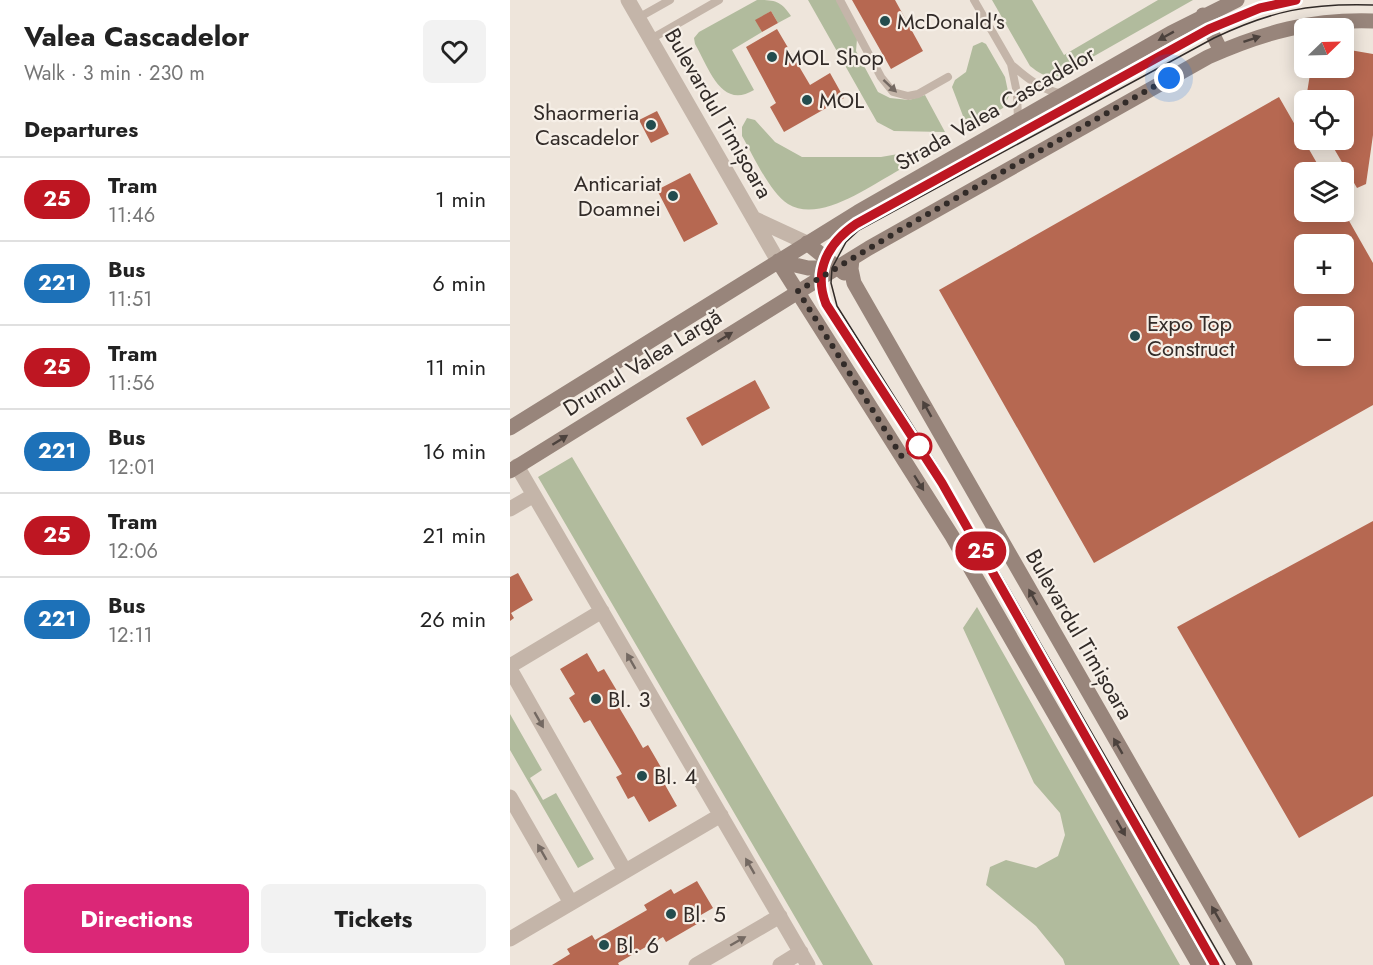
<!DOCTYPE html>
<html lang="en">
<head>
<meta charset="utf-8">
<style>
  :root { --surface:#fff; --page:#f2f2f2; --text:#222; --muted:#767676; --line:#e0e0e0; --accent:#db2777 }
  body { margin:0; font-family:Jost,sans-serif; background:var(--page); color:var(--text); height:100vh; display:flex; flex-direction:column; font-size:22px; white-space:nowrap }
  * { box-sizing:border-box; margin:0 }
  p { font-size:20px; color:var(--muted) }
  .icon { flex:none; width:33px; height:33px; fill:none; stroke:currentColor; stroke-width:2; stroke-linecap:round; stroke-linejoin:round }
  .map { position:relative; flex:1; overflow:hidden }
  .sheet { display:flex; flex-direction:column; background:var(--surface); width:510px }
  .sheet>* { flex:none }
  .badge { padding:0 12px; border-radius:20px; font-size:21px; line-height:39px }
  .needle { width:39px; rotate:67deg }
  .fabs { position:absolute; left:784px; top:18px; display:grid; gap:12px }
  .fabs a { display:grid; place-items:center; width:60px; height:60px; border-radius:9px; background:var(--surface); box-shadow:0 3px 15px #0003; font-size:30px }
  .you { position:absolute; width:30px; height:30px; margin:-15px; border:4px solid #fff; border-radius:50%; background:#1a73e8; box-shadow:0 0 0 9px #1a73e833 }
  .map>.badge { position:absolute; translate:-50% -50%; box-shadow:0 0 0 3px #fff }
  h2 { padding:0 24px; font-size:22px; line-height:54px }
  .round { display:grid; place-items:center; flex:none; width:63px; height:63px; border-radius:9px; background:var(--page) }
  .summary { display:flex; align-items:center; justify-content:space-between; height:102px; padding:0 24px }
  h1 { font-size:28px; font-weight:700; line-height:45px }
  .action { display:flex; gap:12px; margin-top:auto; padding:12px 24px }
  .action a { flex:1; height:69px; border-radius:9px; background:var(--accent); color:#fff; font-size:24px; font-weight:700; line-height:69px; text-align:center }
  .action a+a { background:var(--page); color:var(--text) }
  ul { padding:0; list-style:none }
  li { display:flex; align-items:center; gap:18px; height:84px; padding:0 24px; border-top:2px solid var(--line) }
  li div { flex:1 }
  li b { display:block; font-size:22px }
  li em { font-style:normal }
  li .badge { min-width:66px; font-weight:700; text-align:center }
  main { display:flex; flex:1; min-height:0 }
  .map>svg:first-child { display:block }
</style>
</head>
<body>
<main>
<section class="sheet">
<div class="summary"><div><h1>Valea Cascadelor</h1><p>Walk · 3 min · 230 m</p></div><a class="round"><svg class="icon" aria-label="heart" viewBox="0 0 24 24"><path d="M12 20l-8-8c-3-5 5-10 8-4 3-6 11-1 8 4z"/></svg></a></div>
<h2>Departures</h2>
<ul>
<li><span class="badge" style="background:#be1622;color:#fff">25</span><div><b>Tram</b><p>11:46</p></div><em>1 min</em></li>
<li><span class="badge" style="background:#1d71b8;color:#fff">221</span><div><b>Bus</b><p>11:51</p></div><em>6 min</em></li>
<li><span class="badge" style="background:#be1622;color:#fff">25</span><div><b>Tram</b><p>11:56</p></div><em>11 min</em></li>
<li><span class="badge" style="background:#1d71b8;color:#fff">221</span><div><b>Bus</b><p>12:01</p></div><em>16 min</em></li>
<li><span class="badge" style="background:#be1622;color:#fff">25</span><div><b>Tram</b><p>12:06</p></div><em>21 min</em></li>
<li><span class="badge" style="background:#1d71b8;color:#fff">221</span><div><b>Bus</b><p>12:11</p></div><em>26 min</em></li>
</ul>
<div class="action"><a>Directions</a><a>Tickets</a></div>
</section>
<div class="map">
<svg width="863" height="965" viewBox="0 0 863 965">
  <rect width="100%" height="100%" fill="#eee5db"/>
  <path fill="#b1bb9d" d="M247,0C265,0 271,1 281,16L268,23L261,11L246,20L252,32L222,50L244,90C211,110 199,68 185,44L184,38L189,32Z
    M298,0H327L347,39L346,51L368,92L380,98L399,100L415,95L435,132L384,131L367,122Z
    M482,0H522L554,55L648,0H683L549,76C537,78 530,74 520,66Z
    M472,42L476,44L495,77L499,96L493,108L462,126L453,116L442,87L445,80L456,72L463,46Z
    M237,118L245,120L265,142L292,157H371L417,149L419,152C409,160 395,166 384,173C357,188 309,223 278,204C260,193 243,155 232,136V127Z
    M62,457L363,965H313L28,477Z
    M467,607L670,965H555L553,959L526,926L476,885L480,867L496,860L526,868L548,856L555,835L550,813L524,783L453,628Z
    M0,714L32,770L20,778L33,800L46,793L84,859L68,868L0,750Z"/>
  <path fill="#b66851" fill-rule="evenodd" d="M342,0H385L413,51L381,69Z
    M261,11L268,23L252,32L245,20Z
    M267,29L300,85L320,73L334,98L274,132L260,107L266,103L236,47Z
    M834,49L863,54V135L856,184L847,188L819,140H834V100L796,99L801,68H834Z
    M769,97L812,172H795V212H834L863,263V405L584,563L429,290ZM795,244H834V284H795ZM795,316H834V356H795Z
    M147,111L159,134L141,143L129,120Z
    M180,173L208,224L174,242L147,190Z
    M245,380L260,408L192,446L176,418Z
    M863,521V796L789,838L667,627Z
    M8,573L23,600L1,613L4,618L0,621V577Z
    M77,653L88,672L94,669L113,701L107,704L122,729L133,748L138,745L159,781L154,783L167,806L139,822L124,796L118,799L106,777L112,774L80,720L74,723L59,698L65,694L50,669Z
    M187,881L203,908L184,919L187,924L156,942L153,937L108,963L109,965H42L60,954L57,949L82,935L85,940L137,910L134,905L161,889L164,894Z"/>
  <g fill="none" stroke-linecap="round" stroke-linejoin="round">
    <path stroke="#c4b5a9" stroke-width="8" d="M330,0L371,77L383,92L398,96L408,94L438,77
      M464,0L501,64L507,93L508,120
      M128,18L160,0
      M141,39L209,0
      M503,66C519,80 532,90 553,94"/>
    <path stroke="#c4b5a9" stroke-width="15" d="M7,466L298,965
      M0,509L24,495
      M0,666L92,611
      M0,669L115,871
      M0,797L61,903
      M0,939L211,815
      M186,965L270,916
      M270,965L291,952"/>
    <path stroke="#c4b5a9" stroke-width="15" d="M118,0L268,261
      M243,218L297,243"/>
    <path stroke="#98857b" stroke-width="15" d="M693,15L711,51
      M297,243L334,273
      M342,259L341,269L344,283L735,965
      M268,261L442,536L689,965
      M268,261L298,268H324
      M0,428L348,212L661,33L727,0
      M0,471L359,248L698,57C754,32 802,19 863,21"/>
    <path stroke="#322b28" stroke-width="1.5" d="M558,107L700,29L721,19L767,4
      M327,321C304,285 304,255 340,228
      M715,965L433,474L327,306L321,283L322,268L336,242L349,230L704,38C761,11 799,3 863,5"/>
  </g>
  <defs><path id="oneway-solid" d="M-6-.8H1V-3.2L6.5 0L1 3.2V.8H-6Z" transform="scale(1.5)"/></defs>
  <g fill="#4c423d">
    <use href="#oneway-solid" transform="translate(656 36) rotate(151)"/>
    <use href="#oneway-solid" transform="translate(742 39) rotate(-18)"/>
    <use href="#oneway-solid" transform="translate(215 337) rotate(-32)"/>
    <use href="#oneway-solid" transform="translate(417 409) rotate(-119)"/>
    <use href="#oneway-solid" transform="translate(50 440) rotate(-32)"/>
    <use href="#oneway-solid" transform="translate(409 483) rotate(58)"/>
    <use href="#oneway-solid" transform="translate(523 597) rotate(-119)"/>
    <use href="#oneway-solid" transform="translate(608 746) rotate(-120)"/>
    <use href="#oneway-solid" transform="translate(611 828) rotate(60)"/>
    <use href="#oneway-solid" transform="translate(706 914) rotate(-120)"/>
  </g>
  <g fill="#746962">
    <use href="#oneway-solid" transform="translate(380 86) rotate(43)"/>
    <use href="#oneway-solid" transform="translate(121 661) rotate(-120)"/>
    <use href="#oneway-solid" transform="translate(29 720) rotate(60)"/>
    <use href="#oneway-solid" transform="translate(32 852) rotate(-120)"/>
    <use href="#oneway-solid" transform="translate(240 866) rotate(-120)"/>
    <use href="#oneway-solid" transform="translate(228 941) rotate(-30)"/>
  </g>
  <g fill="none" stroke-linecap="round" stroke-linejoin="round">
    <g stroke="#fff" stroke-width="14">
      <path id="line" d="M705,965L432,483L316,304C303,271 318,243 346,224L699,29L750,8L786,0"/>
    </g>
    <use href="#line" stroke="#be1622" stroke-width="9"/>
    <path stroke="#322b28" stroke-width="6" stroke-dasharray="0 10.8" d="M409,446L392,457L288,291L395,227L659,78"/>
  </g>
  <g fill="#234c4e" stroke="#f6efe7" stroke-width="2">
    <circle cx="375" cy="21" r="6"/>
    <circle cx="262" cy="57" r="6"/>
    <circle cx="297" cy="100" r="6"/>
    <circle cx="141" cy="125" r="6"/>
    <circle cx="163" cy="196" r="6"/>
    <circle cx="625" cy="336" r="6"/>
    <circle cx="86" cy="699" r="6"/>
    <circle cx="132" cy="776" r="6"/>
    <circle cx="161" cy="914" r="6"/>
    <circle cx="94" cy="945" r="6"/>
  </g>
  <circle fill="#fff" stroke="#be1622" stroke-width="3" cx="409" cy="446" r="12"/>
  <g text-anchor="middle" stroke-width="4.5" stroke-linejoin="round" paint-order="stroke">
    <g font-size="22" fill="#322b28" stroke="#f6efe7" text-anchor="start">
      <text x="387" y="29">McDonald's</text>
      <text x="274" y="65">MOL Shop</text>
      <text x="309" y="108">MOL</text>
      <text x="129" y="120" text-anchor="end">Shaormeria<tspan x="129" dy="25">Cascadelor</tspan></text>
      <text x="151" y="191" text-anchor="end">Anticariat<tspan x="151" dy="25">Doamnei</tspan></text>
      <text x="637" y="331">Expo Top<tspan x="637" dy="25">Construct</tspan></text>
      <text x="98" y="707">Bl. 3</text>
      <text x="144" y="784">Bl. 4</text>
      <text x="173" y="922">Bl. 5</text>
      <text x="106" y="953">Bl. 6</text>
    </g>
    <g font-size="22" fill="#322b28" stroke="#f6efe7">
      <text transform="translate(485 108) rotate(-30)" y="8">Strada Valea Cascadelor</text>
      <text transform="translate(209 113) rotate(60)" y="8">Bulevardul Timișoara</text>
      <text transform="translate(132 362) rotate(-32)" y="8">Drumul Valea Largă</text>
      <text transform="translate(570 634) rotate(60)" y="8">Bulevardul Timișoara</text>
    </g>
  </g>
</svg>
<div class="fabs">
<a><svg class="needle" viewBox="-14 -14 28 28"><path d="M0-13l5 13h-10z" fill="#e53935"/><path d="M0 13l5-13h-10z" fill="#767676"/></svg></a>
<a><svg class="icon" aria-label="locate" viewBox="0 0 24 24"><circle cx="12" cy="12" r="6"/><path d="M12 2v4M12 18v4M2 12h4M18 12h4"/></svg></a>
<a><svg class="icon" aria-label="layers" viewBox="0 0 24 24"><path d="M12 4l9 5-9 5-9-5zM3 14l9 5 9-5"/></svg></a>
<a>+</a>
<a>−</a>
</div>
<div class="you" style="left:659px;top:78px"></div>
<b class="badge" style="left:471px;top:551px;background:#be1622;color:#fff">25</b>
</div>
</main>
</body>
</html>
